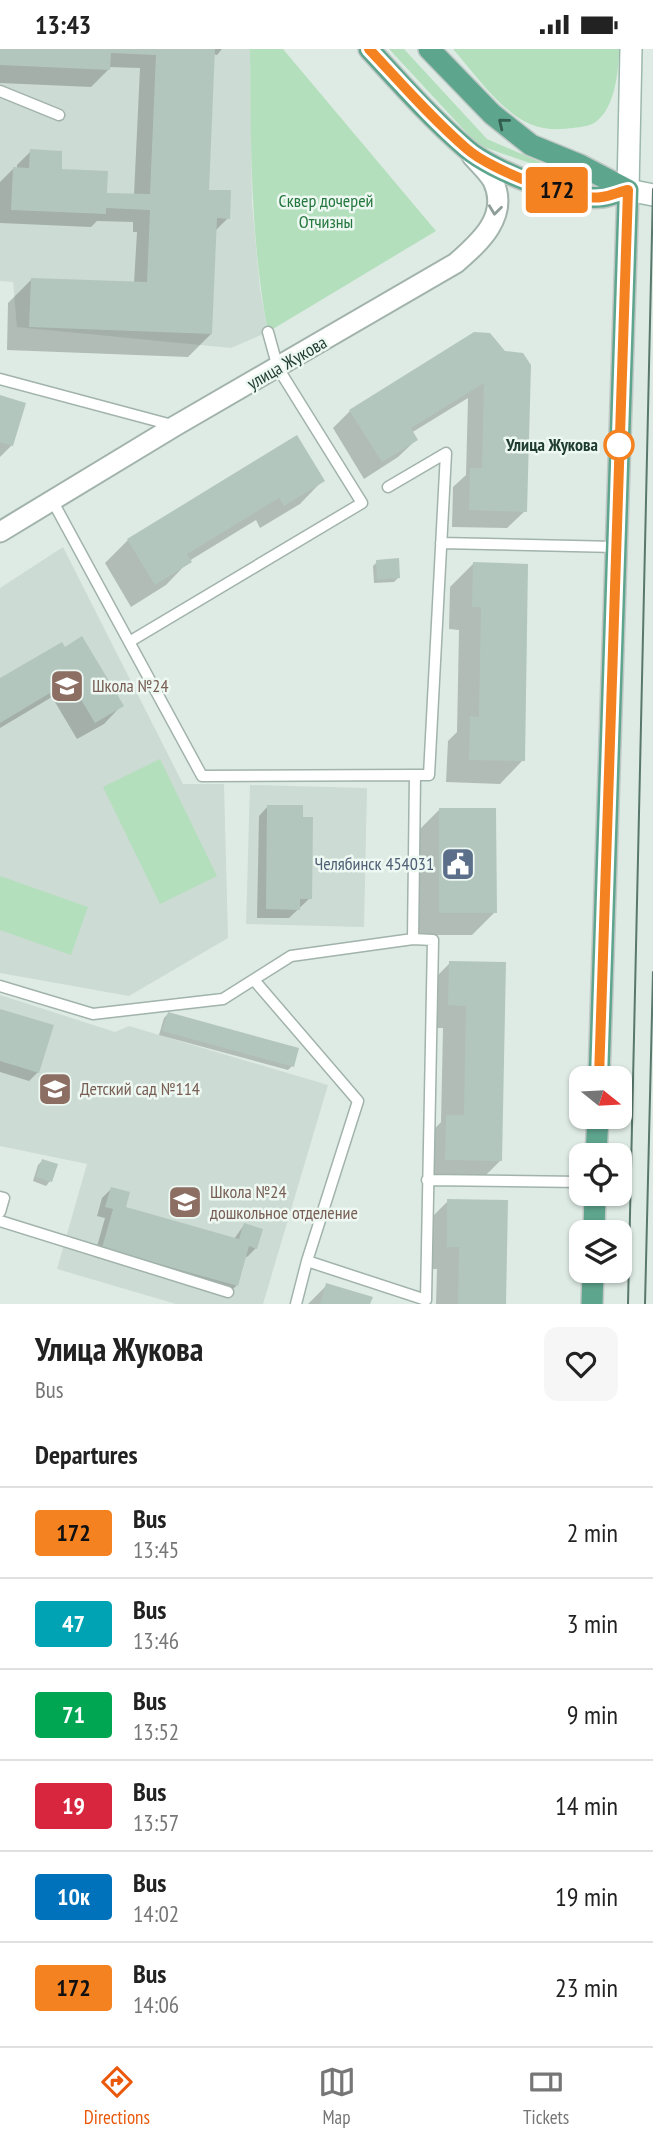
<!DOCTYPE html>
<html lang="en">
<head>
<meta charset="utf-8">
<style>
  :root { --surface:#fff; --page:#f6f6f6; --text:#222; --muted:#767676; --line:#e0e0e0; --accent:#ea580c }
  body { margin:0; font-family:"PT Sans Narrow",sans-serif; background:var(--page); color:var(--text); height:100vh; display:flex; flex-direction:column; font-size:26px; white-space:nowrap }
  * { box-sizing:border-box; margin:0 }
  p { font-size:23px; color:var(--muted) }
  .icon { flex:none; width:38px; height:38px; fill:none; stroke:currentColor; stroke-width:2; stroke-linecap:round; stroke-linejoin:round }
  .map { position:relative; height:1255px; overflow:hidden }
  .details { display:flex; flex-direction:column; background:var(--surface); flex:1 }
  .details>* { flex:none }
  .badge { padding:0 14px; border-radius:5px; font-size:24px; line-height:46px }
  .needle { width:46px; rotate:108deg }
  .buttons { position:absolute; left:569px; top:1017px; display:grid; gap:14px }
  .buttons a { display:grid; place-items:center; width:63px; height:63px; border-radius:14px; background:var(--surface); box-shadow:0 2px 5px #0004; font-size:35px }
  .map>.badge { position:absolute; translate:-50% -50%; box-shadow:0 0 0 4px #fff }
  h2 { padding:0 35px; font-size:26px; line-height:63px }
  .round { display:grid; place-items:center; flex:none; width:74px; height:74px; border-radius:14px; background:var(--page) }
  .head { display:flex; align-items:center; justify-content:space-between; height:119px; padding:0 35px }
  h1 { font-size:33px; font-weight:700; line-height:52px }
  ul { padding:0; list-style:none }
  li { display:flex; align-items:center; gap:21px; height:91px; padding:0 35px; border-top:2px solid var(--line) }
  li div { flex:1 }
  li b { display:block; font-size:26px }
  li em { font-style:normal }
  li .badge { min-width:77px; font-weight:700; text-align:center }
  .status { display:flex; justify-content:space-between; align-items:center; height:49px; padding:0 35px; background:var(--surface); direction:ltr }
  .status svg { height:19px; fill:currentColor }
  .menu { display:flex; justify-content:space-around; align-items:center; height:98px; border-top:2px solid var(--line); background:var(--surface); font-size:19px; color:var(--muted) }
  .menu a { display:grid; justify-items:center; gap:4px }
  .menu .selected { color:var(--accent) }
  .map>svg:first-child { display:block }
</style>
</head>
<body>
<div class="status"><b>13:43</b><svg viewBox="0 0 49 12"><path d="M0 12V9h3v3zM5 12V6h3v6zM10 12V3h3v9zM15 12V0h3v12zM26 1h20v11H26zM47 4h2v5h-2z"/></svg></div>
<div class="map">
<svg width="653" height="1255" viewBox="0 0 653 1255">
  <rect width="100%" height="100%" fill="#deebe4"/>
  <path fill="#ccdbd3" d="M0,0H250L252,154L260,240L268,283L231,299L17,278L13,233L0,232Z
    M63,498L183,735H224L228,889L129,947L0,924V539Z
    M250,736L367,739L364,878L246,875Z
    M0,946L115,983L129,977L328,1036L263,1255H176L57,1220L87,1115L0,1097Z"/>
  <path fill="#b4dfbc" d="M250,0H283L436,182L268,283C250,189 251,95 250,0Z
    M389,0H404L487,90L547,116V120L478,96Z
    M453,0H619C619,20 615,57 598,71C592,77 581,78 573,79C559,81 544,81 530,75C499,61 475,25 453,0Z
    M160,710L217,827L160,855L103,738Z
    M0,827L88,858L71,906L0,881Z"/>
  <path fill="#0003" d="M0,0H222L217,6L213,5L207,142L228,169L215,182L211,285L188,308L7,301L8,254L32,230L134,234L137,183H133V173L97,172L91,178L0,174V133L13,120H17V116L31,102L60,122L105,145L134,146L140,19L108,18V21L91,38L0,34Z
    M474,284L525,462L507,479L452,478L453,438L466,426L468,349L411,384L416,391L398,408L364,430L333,379L350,362Z
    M0,348L12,396L0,408Z
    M323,431L300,455L260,479L256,471L189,512L166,536L131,558L105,514L128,491Z
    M377,513L398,529L394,533L374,534L373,517Z
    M473,515L523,711L500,735L446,733L448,692L457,683L459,581L449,580L450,538Z
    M61,595L121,657L104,675L77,690L52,648L0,679V631Z
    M268,757L310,849L289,869H257L259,767Z
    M439,761L495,863L472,886H416V784Z
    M450,914L504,915L500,1112L477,1135L423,1134L424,1091L441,1073L443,979H426L427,937Z
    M0,962L38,1023L29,1032L0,1023Z
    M168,965L292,1017L288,1021L159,986L164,969Z
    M42,1112L50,1132L46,1137L33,1132L38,1116Z
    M111,1140L124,1159L234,1190L244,1176L256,1199L247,1208L245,1207L236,1237L227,1246L94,1208L105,1169L97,1167L102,1149Z
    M448,1152L505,1255H436L437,1220H424L425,1175Z
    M327,1236L368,1255H308Z"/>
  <path fill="#b3c6bd" d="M0,0H215L209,141H231L230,170L217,169L212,285L29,278L31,229L147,233L150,161L106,159V165L11,161L13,118L29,119L30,100L62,102V120L108,122L107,144L150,145L156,6L111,4L110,21L0,16Z
    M474,283L490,284L505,302L523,304L531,316L527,463L469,461L470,419H482L484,334L411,379L418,391L382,413L349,361Z
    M0,346L26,354L13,397L0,393Z
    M297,386L325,432L284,457L279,449L187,505L192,513L155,536L127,490Z
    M399,509L400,529L377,531L376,511Z
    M473,513L528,515L525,712L469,711L470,667L479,668L481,558H472Z
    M82,587L124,657L95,674L70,632L0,674V629L62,593L65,598Z
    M267,756H303V768H313L312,850H300V861L266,860Z
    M439,759H496L497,864H439Z
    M449,912L506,913L502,1112L445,1111L446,1066H464L466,957L448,956Z
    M0,960L54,976L39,1024L0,1012Z
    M168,963L299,999L294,1018L162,982Z
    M42,1110L58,1115L52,1133L36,1128Z
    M111,1138L130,1143L126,1158L239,1190L244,1174L263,1180L257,1200L249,1197L238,1237L102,1199L113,1160L105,1158Z
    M447,1150L508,1151L506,1255H458L459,1198H447Z
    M326,1234L373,1248L370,1255H320Z"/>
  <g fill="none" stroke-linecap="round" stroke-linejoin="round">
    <g stroke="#a1b3ab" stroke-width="13">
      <path id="lane" d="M0,42L59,66
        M0,330L172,376
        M52,451L202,727L415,726
        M441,494L616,498
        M129,593L362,454L278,319L268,283
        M254,931L358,1052L307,1212
        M0,937L93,965L223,950L291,907L413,890
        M427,1131L581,1133
        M0,1148L4,1149L0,1163
        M0,1172L228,1243
        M296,1255L307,1212L426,1251L433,891L413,890L415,726H429L446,404L388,438"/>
    </g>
    <g stroke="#a1b3ab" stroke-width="23">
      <path id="street" d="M0,483L175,377L456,214C479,194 510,167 493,132C488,123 479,115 472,107"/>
    </g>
    <g stroke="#9cb8ac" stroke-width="24">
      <path id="secondary" d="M631,0L628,141L653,146"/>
    </g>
    <g stroke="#c0c8c6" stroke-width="24">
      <path id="primary" d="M369,0C400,34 432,70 467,100C491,121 570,153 602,148C610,147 619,143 628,141
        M429,0L492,65L531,96L580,116L628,141
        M599,1029L628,141
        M596,1106L598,1068
        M594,1183L595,1144
        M592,1255L593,1222"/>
    </g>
    <use href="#lane" stroke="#fff" stroke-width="10"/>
    <use href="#street" stroke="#fff" stroke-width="19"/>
    <use href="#secondary" stroke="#fff" stroke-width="21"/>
    <use href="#primary" stroke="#5ea58e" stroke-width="21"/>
    <path stroke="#58786d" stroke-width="2" d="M628,1255L653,140
      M645,1255L653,923"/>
  </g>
  <defs><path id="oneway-chevron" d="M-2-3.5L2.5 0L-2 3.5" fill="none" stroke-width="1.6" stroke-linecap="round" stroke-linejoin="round" transform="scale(1.75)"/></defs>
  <use stroke="#315c4e" href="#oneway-chevron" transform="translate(503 74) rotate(-141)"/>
  <use stroke="#8e9e98" href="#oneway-chevron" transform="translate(495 161) rotate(97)"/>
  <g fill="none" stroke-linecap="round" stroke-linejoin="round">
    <g stroke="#fff" stroke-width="16">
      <path id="line" d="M369,0C401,34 432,70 467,100C491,121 571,153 602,148C610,147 619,143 628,141L599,1029"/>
    </g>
    <use href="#line" stroke="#f58220" stroke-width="10"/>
  </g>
  <defs>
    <g id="school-square" transform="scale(1.75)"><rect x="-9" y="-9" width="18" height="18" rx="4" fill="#8d6e63" stroke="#eef8f2"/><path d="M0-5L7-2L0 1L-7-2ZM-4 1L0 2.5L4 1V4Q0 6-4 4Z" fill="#fff"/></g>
    <g id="civic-square" transform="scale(1.75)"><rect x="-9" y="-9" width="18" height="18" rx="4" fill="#5c6f8a" stroke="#eef8f2"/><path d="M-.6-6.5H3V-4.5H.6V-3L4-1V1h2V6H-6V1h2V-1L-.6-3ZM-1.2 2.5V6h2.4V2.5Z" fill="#fff"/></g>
  </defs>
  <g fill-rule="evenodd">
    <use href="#school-square" x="67" y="637"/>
    <use href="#civic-square" x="458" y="815"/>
    <use href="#school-square" x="55" y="1040"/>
    <use href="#school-square" x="185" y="1153"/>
  </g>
  <circle fill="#fff" stroke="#f58220" stroke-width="3.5" cx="619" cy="396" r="14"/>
  <g text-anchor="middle" stroke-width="5" stroke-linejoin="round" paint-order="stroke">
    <g font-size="18" fill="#24773e" stroke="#eef8f2">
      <text x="326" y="158">Сквер дочерей<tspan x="326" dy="21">Отчизны</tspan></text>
    </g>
    <g font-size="18" fill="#1e3c32" stroke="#eef8f2">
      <text transform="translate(287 314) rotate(-30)" y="6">улица Жукова</text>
    </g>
    <g font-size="18" font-weight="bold" fill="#1e3c32" stroke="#eef8f2" text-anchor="end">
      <text x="598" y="402">Улица Жукова</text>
    </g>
    <g font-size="18" fill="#785e54" stroke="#eef8f2" text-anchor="start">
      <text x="92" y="643">Школа №24</text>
      <text x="80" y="1046">Детский сад №114</text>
      <text x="210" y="1149">Школа №24<tspan x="210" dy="21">дошкольное отделение</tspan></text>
    </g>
    <g font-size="18" fill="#4e5e75" stroke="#eef8f2" text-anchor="end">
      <text x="434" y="821">Челябинск 454031</text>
    </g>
  </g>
</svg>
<div class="buttons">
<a><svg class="needle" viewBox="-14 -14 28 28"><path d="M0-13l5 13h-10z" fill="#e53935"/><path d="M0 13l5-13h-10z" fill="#767676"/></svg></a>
<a><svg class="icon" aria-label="locate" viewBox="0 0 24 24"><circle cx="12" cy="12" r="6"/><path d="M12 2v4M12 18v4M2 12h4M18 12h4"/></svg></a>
<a><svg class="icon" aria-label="layers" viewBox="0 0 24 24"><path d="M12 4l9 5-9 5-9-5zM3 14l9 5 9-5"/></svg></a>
</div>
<b class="badge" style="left:557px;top:141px;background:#f58220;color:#111">172</b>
</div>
<section class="details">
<div class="head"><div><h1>Улица Жукова</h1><p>Bus</p></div><a class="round"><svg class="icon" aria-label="heart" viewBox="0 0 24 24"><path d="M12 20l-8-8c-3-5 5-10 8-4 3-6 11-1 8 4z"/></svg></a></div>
<h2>Departures</h2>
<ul>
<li><span class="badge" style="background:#f58220;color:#111">172</span><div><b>Bus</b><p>13:45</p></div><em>2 min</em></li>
<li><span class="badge" style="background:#00a3b4;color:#fff">47</span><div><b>Bus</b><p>13:46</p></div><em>3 min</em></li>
<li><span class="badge" style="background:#00a651;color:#fff">71</span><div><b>Bus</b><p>13:52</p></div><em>9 min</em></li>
<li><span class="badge" style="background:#d7263d;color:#fff">19</span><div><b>Bus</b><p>13:57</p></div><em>14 min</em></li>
<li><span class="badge" style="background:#0072bc;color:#fff">10к</span><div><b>Bus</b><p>14:02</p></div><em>19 min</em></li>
<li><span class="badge" style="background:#f58220;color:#111">172</span><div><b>Bus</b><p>14:06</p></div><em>23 min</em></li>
</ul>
</section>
<nav class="menu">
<a class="selected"><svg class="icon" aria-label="directions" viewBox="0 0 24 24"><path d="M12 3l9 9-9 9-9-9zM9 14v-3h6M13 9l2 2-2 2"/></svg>Directions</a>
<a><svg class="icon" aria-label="map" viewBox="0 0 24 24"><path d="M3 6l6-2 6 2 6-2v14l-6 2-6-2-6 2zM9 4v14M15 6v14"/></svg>Map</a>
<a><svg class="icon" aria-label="tickets" viewBox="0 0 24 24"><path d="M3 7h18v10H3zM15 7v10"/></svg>Tickets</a>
</nav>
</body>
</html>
